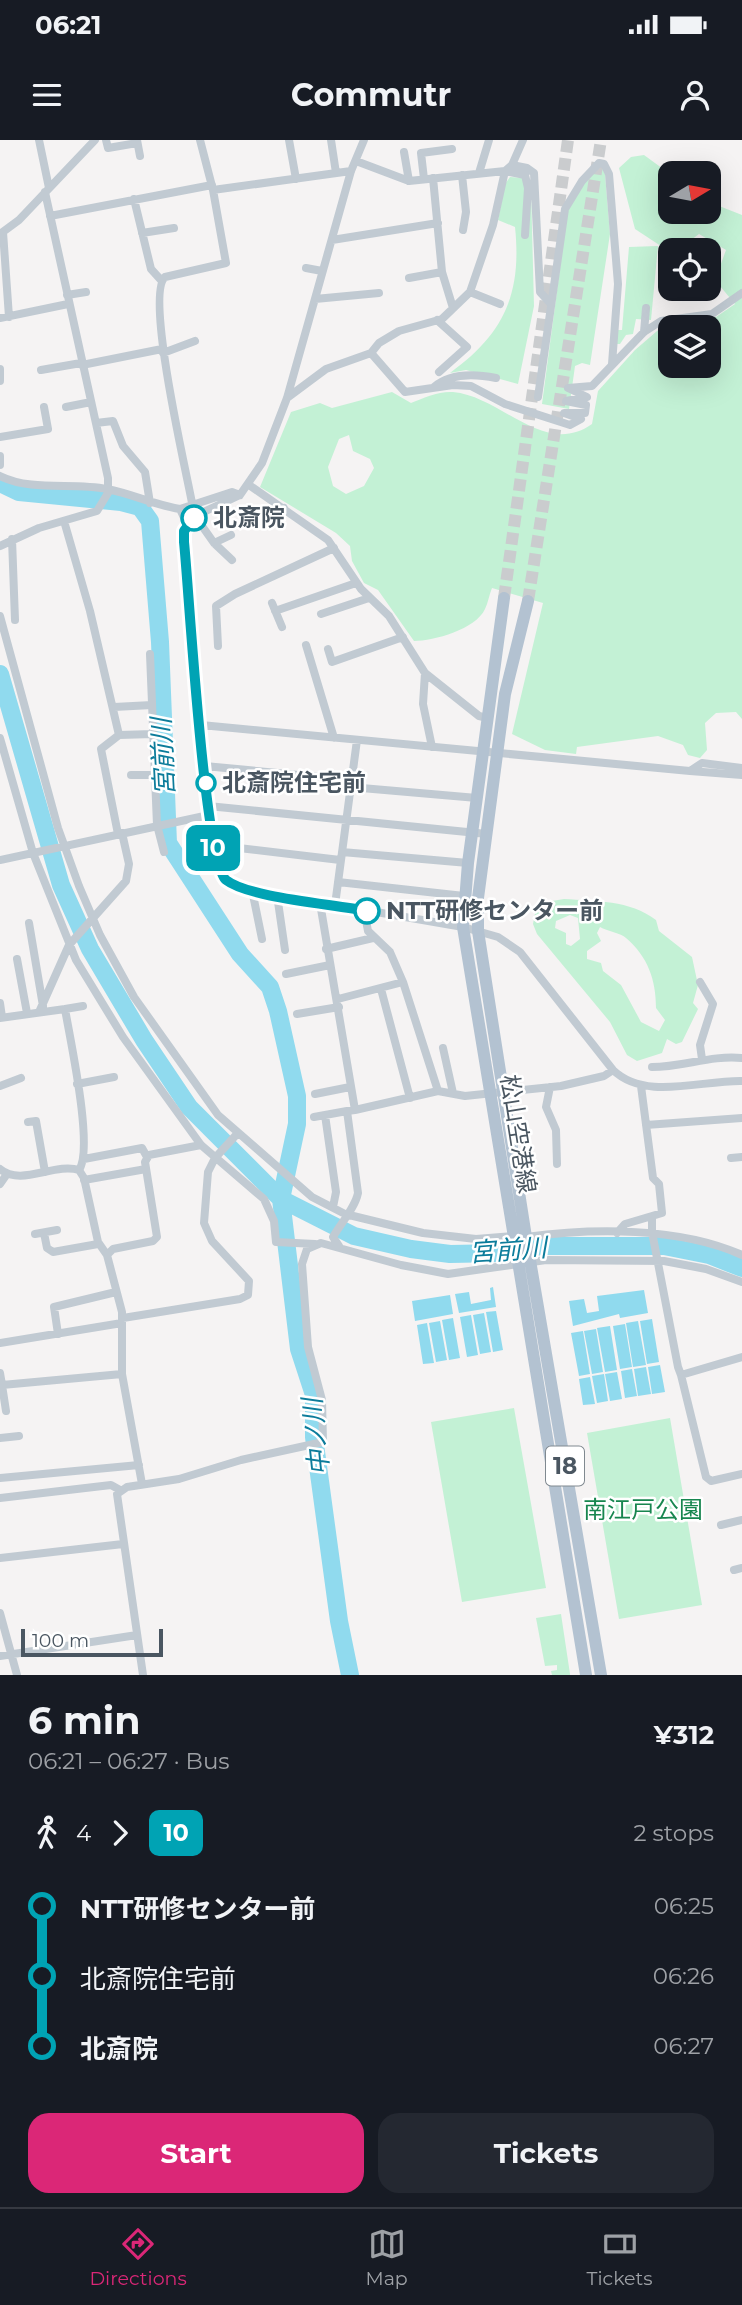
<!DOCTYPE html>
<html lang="en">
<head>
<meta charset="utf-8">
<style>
  :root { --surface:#171b24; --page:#242831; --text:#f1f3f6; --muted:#9ea1a6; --line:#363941; --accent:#db2777 }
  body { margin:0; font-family:Montserrat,"Noto Sans JP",sans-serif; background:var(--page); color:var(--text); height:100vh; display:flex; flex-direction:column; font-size:26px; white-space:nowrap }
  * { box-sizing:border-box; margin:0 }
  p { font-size:23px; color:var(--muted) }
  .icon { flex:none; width:38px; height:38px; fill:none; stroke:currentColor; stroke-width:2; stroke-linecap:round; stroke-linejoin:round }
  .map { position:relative; height:1535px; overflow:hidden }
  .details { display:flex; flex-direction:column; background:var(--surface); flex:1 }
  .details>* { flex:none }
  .badge { padding:0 14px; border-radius:10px; font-size:24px; line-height:46px }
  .needle { width:46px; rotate:80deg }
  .controls { position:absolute; left:658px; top:21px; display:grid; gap:14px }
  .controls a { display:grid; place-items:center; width:63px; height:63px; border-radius:14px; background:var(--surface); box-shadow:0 7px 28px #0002; font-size:35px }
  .scale { position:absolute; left:21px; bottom:18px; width:142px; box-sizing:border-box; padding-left:7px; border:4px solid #4a5661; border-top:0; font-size:19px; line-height:24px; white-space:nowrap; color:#4a5661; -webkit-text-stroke:5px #fff; paint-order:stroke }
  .map>.badge { position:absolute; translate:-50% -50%; box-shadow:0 0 0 4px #fff }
  .legs { display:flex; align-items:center; gap:10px; height:77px; padding:0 28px; font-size:23px }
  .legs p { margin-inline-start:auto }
  .summary { display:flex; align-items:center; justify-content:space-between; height:119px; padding:0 28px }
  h1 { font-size:38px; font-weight:700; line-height:52px }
  .button { display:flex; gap:14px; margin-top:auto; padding:14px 28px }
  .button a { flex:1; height:80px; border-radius:21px; background:var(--accent); color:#fff; font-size:28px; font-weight:700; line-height:80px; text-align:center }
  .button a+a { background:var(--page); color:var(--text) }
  ul { padding:0 28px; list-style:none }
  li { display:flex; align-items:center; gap:24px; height:70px; font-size:26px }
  li i { display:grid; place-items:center; width:10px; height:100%; margin:0 9px; background:currentColor }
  li i::after { content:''; width:18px; height:18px; margin:-9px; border:5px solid; border-radius:50%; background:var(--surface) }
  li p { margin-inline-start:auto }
  li:first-child i { background:linear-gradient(#0000 50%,currentColor 0) }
  li:last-child i { background:linear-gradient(currentColor 50%,#0000 0) }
  .status { display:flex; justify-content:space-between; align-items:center; height:49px; padding:0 35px; background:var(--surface); direction:ltr }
  .status svg { height:19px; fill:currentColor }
  header { display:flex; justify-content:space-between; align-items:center; height:91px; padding:0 28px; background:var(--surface); font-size:32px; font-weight:700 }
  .menu { display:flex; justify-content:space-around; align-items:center; height:98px; border-top:2px solid var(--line); background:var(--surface); font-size:19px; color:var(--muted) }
  .menu a { display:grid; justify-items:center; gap:4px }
  .menu .selected { color:var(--accent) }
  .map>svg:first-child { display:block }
</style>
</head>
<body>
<div class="status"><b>06:21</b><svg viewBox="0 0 49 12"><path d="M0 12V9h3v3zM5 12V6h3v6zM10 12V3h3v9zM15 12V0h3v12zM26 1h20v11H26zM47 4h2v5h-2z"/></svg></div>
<header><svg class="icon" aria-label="menu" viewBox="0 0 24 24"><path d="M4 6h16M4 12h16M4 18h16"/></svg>Commutr<svg class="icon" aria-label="person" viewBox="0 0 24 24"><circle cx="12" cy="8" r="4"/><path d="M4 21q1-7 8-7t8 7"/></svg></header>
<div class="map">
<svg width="742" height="1535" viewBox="0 0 742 1535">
  <rect width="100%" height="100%" fill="#f5f3f3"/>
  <path fill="#c3f1d5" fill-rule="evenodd" d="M644,15L670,34V72H709V62L742,75V579L736,572L716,573L705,583L707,610L700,618L688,615L683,605L658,596L577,607L576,614L545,610L512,594L543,463L492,448C489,455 488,463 485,469C476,489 434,501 414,501L378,450L364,443L352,421L350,406L336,393L260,347L291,272L320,263L332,268L392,252L411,263C423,258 439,251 453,252C501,256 544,318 592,284L598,251L635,210L664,185L716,177L735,164L715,140L726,110L699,94L691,100L690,110L670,112L635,89L619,28L631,17ZM670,187H709V226H670ZM349,295L353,311L370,319L374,328L364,346L346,354L333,346L328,327L339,299Z
    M601,26L605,34L610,94L590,225L582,223L575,226L569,269L542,264L568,68L595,28Z
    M510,37L523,38L531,48L534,166L518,244L466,230L450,233C504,194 522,154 515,87L498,80L505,44Z
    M658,106L651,180L636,179L633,194L626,195L620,204H616L617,190H622L629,107Z
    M564,759C595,761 630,760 656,780L659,791L692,817L698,845L693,863L698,869L682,902L676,904L667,899L662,913L637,921L627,915L610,882L537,794L533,784L536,768L546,762ZM570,775L578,778L580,799L571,806L566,804V793L555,788L556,781ZM600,787C607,791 621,793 626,798C648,817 656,840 656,868L665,880L659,891L641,882L621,845L603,831L601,823L587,819V811L601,801L597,793Z
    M514,1268L546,1448L462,1462L431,1282Z
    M670,1278L702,1465L619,1479L587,1293Z
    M561,1474L570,1534V1535H552L551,1531L557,1530V1525L545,1526L536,1478Z"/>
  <path fill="#90daee" d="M493,1147L496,1167L459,1173L455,1154L469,1152L471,1164L491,1160L490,1148Z
    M644,1150L648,1173L620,1178L619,1174L573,1186L569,1161L584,1159L587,1173L599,1171L597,1156Z
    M450,1155L453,1174L415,1181L412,1161Z
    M496,1171L503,1210L493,1212L486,1172Z
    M484,1173L491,1212L480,1214L473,1175Z
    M471,1175L478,1215L467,1217L460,1177Z
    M453,1178L460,1218L449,1220L442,1180Z
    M652,1179L659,1222L647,1224L640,1181Z
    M440,1181L447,1220L436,1222L429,1183Z
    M638,1181L646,1225L633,1227L626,1183Z
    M427,1183L434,1223L423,1224L417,1185Z
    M625,1184L632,1227L620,1229L613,1186Z
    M610,1186L617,1230L605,1232L597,1188Z
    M596,1189L603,1232L592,1234L584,1191Z
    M583,1191L590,1234L579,1236L571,1193Z
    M660,1225L665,1252L652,1254L648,1227Z
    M646,1227L651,1254L638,1256L634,1229Z
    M632,1229L637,1256L625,1258L621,1231Z
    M617,1232L622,1259L610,1261L605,1234Z
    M604,1234L608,1261L597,1263L592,1236Z
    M590,1237L595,1264L583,1265L579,1239Z"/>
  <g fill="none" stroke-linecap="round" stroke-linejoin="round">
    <path stroke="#90daee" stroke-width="18" d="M0,343L19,352L121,362L140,367L150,381L160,502L168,703L240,814L270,847L278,871L297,956V984L281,1059L299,1209L314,1255V1297L339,1481L350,1535
      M0,534L61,745L90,809L144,900L189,967L281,1059L354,1096L411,1109L450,1114L502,1113L542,1106H664L709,1115L742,1128"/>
    <path stroke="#caccce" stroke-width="12" stroke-dasharray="12 6" stroke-linecap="butt" d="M504,458L568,0
      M528,461L601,0"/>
    <path stroke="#c1cad2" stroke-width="8" d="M39,0L49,48
      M106,0L108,8L137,3
      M137,0L140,16
      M289,0L296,39
      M331,0L336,33
      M364,0L351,31L287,258L262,323L240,355L195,376L184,391L213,705L218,730L223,738L254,751L463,787L498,797L520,812L613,930C645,961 701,940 742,941
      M404,12L409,41
      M356,21L409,41L505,31L525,35L528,48L525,95
      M512,25L527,28L534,33L540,152L551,164
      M479,33L489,0
      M462,35L466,72L463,90
      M433,38L442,132L453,168
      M424,39L421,13L452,9
      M213,50L351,31
      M134,59L151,129L161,140
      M50,76L212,45
      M3,92L9,177
      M142,93L174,88
      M0,94L19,80L95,0
      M332,100L438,83
      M306,128L322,131
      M409,138L442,132
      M470,152L500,164
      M67,155L86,152
      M315,159L379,153
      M0,178L68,164
      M437,180L467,207L439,232
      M644,192L646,168
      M163,213L195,201
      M371,213L405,252L453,245L471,246L505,264L570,285L581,279L564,273H585L586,265L566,261L587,257L568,248L592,246L644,192L661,181L712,174L742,153
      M82,225L162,209
      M0,229V241
      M41,230L81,223
      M434,247C450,233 476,234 496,238
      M538,257L565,69L582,41L599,23L604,24L609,34L618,144L612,224
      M287,258L326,229L371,213L379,203L399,191L442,179L470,152L493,85L505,31L512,25L523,0
      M66,267L91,262
      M96,283L113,281L123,306L145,332L150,363
      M0,297L48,289L44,267
      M0,316V325
      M0,336C33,352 72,342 107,349C133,354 154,365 180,369L187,384
      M249,345L328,400L361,449L389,476L425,533L479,576L488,578
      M192,363C186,330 145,155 165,137L226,123L213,50L200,0
      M180,369L232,352L240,355
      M195,376L214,403L232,420
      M64,381L90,471L119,595L101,609L118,694
      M259,381L284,368
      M12,399L15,480
      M214,403L231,395
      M0,406L39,388L97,371L108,353V338L45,52
      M272,463L282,487
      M275,471L356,443
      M321,474L369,458
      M0,476L58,688L79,746L100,795L134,857L218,975L312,1057L345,1074L423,1093L476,1099L513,1096
      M306,505L334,598
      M218,506L216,466L235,454L334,408
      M328,509L332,522L403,497
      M150,514L157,685L164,712
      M425,533L423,564L432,607
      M114,567L152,565
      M201,585L690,631L702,623L742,628
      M119,595L153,594
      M0,598L33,713L76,820L123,897L201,1005L264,1059L274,1081L276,1102L315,1104
      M205,626L351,640
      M690,631L742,635
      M131,635H155
      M350,647L477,658
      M208,666L487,694
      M213,705L340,720
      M342,712L468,723
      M0,720L209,675
      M338,742L464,756
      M252,750L262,799
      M277,755L285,810
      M320,763L355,970L347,971L358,1053C355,1068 341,1083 333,1097L339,1106
      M335,765L357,600
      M364,770L368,791L390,812L403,842
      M29,783L43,866
      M326,809L373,798
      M17,819L27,873
      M286,834L330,825
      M700,842L713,864L700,905L702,919
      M381,849L410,958
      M338,859L403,842L438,951
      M0,863L2,877
      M65,869L83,866
      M40,870L69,805L126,741L129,724L122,693
      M297,874L339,867
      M0,878L65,869C70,899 94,1008 79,1030
      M443,908L453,953
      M652,927C683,927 711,915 742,918
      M77,944L114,937
      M0,946L21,938
      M641,946L653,1038L659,1044L662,1073L652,1076V1092L678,1227L681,1235L742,1217
      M550,947L546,967L556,990L557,1024
      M315,954L350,947
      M355,970L438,951L465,956L561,946L604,936L613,930
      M325,975L336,1052L333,1067
      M314,977L347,971
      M28,982L36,981L45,1032
      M646,985L742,978
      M731,1018L742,1017
      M84,1019L142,1008L147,1017
      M0,1029C21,1047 55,1022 79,1030L84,1038L98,1102L107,1115
      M84,1040L146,1029
      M0,1044L7,1034
      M44,1093L47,1108L53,1112L98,1104
      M617,1093L625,1084L652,1076
      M35,1094L57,1090
      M526,1097C593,1088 680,1087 742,1115
      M123,1178L240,1159L248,1155L249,1141L212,1101L204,1083L208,1032L215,1018L237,994
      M58,1194L54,1167L116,1152
      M0,1203L122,1183
      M0,1233L2,1245L122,1234
      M681,1235L706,1337L711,1341L742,1334
      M2,1245L6,1271
      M0,1298L19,1296
      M0,1338L139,1325
      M142,1344L122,1234V1172L107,1115L113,1109L153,1101L157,1097L145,1022L149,1015L201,1005
      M0,1358L111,1345L120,1350
      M721,1385L742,1380
      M0,1418L123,1404
      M734,1430L742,1428
      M0,1473L17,1535
      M0,1516L137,1495
      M143,1535L117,1354L127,1347L179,1339L241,1320L323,1302L322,1260L308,1207L302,1124L307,1109L321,1103L401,1125L448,1134L546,1120L664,1121L706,1129L742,1142"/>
    <path stroke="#b3c2d1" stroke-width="12" d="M504,458L468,723L463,787L586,1535
      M528,461L505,554L478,758V791L526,1097L601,1535"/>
  </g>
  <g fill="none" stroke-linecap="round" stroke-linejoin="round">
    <g stroke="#fff" stroke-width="16">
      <path id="line-1" d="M194,378L184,391V402C189,449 204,722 226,740C249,758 334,764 367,771"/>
    </g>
    <use href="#line-1" stroke="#00a3b4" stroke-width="10"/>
  </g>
  <g fill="#fff" stroke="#00a3b4" stroke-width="3.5">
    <circle cx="194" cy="378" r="12"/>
    <circle cx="206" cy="643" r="9"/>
    <circle cx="367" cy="771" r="12"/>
  </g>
  <g text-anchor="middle" stroke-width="5" stroke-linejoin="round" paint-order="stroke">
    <rect fill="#fff" stroke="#808990" stroke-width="2" x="546" y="1306.5" width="38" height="39" rx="5"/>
    <g font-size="23" font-weight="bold" fill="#4a5661">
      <text x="565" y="1334">18</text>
    </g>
    <g font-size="24" font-weight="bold" fill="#4a5661" stroke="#fff" text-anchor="start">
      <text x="213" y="386">北斎院</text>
      <text x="222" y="651">北斎院住宅前</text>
      <text x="386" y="779">NTT研修センター前</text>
    </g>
    <g font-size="24" fill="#4a5661" stroke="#fff">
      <text transform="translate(518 994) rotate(81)" y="8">松山空港線</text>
    </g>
    <g font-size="24" fill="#17864f" stroke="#fff">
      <text x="643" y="1378">南江戸公園</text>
    </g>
    <g font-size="26" font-style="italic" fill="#0c7c9b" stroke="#fff">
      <text transform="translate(163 617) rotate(-93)" y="9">宮前川</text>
      <text transform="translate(508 1110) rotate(-4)" y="9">宮前川</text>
      <text transform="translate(316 1297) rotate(-96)" y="9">中ノ川</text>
    </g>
  </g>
</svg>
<div class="controls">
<a><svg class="needle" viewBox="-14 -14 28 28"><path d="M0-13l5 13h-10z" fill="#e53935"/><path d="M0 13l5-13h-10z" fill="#9ea1a6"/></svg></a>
<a><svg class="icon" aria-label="locate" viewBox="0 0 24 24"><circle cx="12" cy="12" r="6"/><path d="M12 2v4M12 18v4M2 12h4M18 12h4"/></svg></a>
<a><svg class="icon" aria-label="layers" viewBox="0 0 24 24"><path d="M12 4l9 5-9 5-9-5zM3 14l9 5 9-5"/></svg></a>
</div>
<div class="scale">100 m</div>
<b class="badge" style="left:213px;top:708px;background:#00a3b4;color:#fff">10</b>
</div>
<section class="details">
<div class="summary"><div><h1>6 min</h1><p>06:21 – 06:27 · Bus</p></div><b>¥312</b></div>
<div class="legs"><svg class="icon" aria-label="walk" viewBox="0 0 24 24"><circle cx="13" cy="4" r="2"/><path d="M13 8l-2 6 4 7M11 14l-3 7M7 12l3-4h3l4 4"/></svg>4<svg class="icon" aria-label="forward" viewBox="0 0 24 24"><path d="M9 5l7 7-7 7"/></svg><b class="badge" style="background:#00a3b4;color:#fff">10</b><p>2 stops</p></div>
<ul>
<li><i style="color:#00a3b4"></i><b>NTT研修センター前</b><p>06:25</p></li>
<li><i style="color:#00a3b4"></i><span>北斎院住宅前</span><p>06:26</p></li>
<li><i style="color:#00a3b4"></i><b>北斎院</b><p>06:27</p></li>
</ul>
<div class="button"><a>Start</a><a>Tickets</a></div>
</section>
<nav class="menu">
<a class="selected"><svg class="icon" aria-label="directions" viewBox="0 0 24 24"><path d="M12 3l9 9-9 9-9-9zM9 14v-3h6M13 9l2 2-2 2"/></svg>Directions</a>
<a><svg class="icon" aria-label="map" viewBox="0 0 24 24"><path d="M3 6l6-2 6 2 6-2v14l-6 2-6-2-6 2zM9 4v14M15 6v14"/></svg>Map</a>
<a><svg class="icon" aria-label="tickets" viewBox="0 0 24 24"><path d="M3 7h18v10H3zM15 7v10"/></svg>Tickets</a>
</nav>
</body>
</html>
